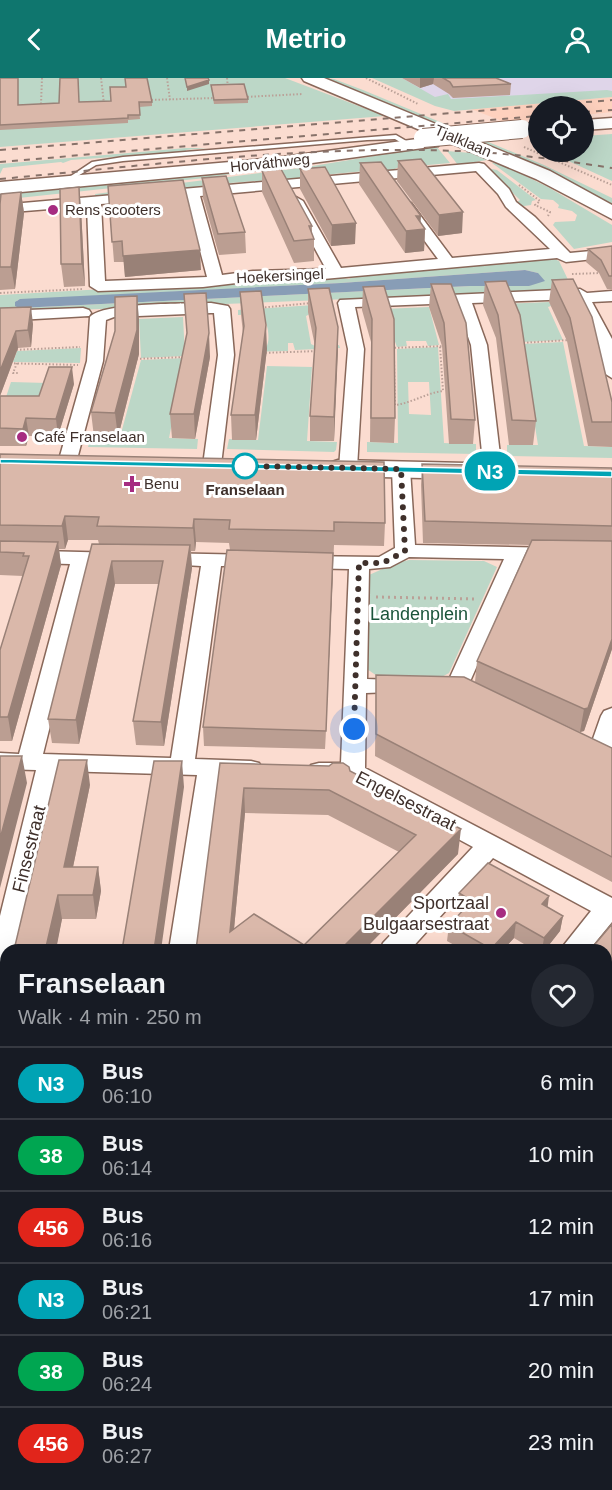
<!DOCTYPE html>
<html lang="en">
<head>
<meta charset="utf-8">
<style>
  :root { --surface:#171b24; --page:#242831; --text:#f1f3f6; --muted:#9ea1a6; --line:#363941; --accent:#0f766e }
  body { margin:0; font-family:Arial,sans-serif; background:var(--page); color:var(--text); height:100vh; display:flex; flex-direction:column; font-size:22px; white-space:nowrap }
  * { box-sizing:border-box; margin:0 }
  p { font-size:20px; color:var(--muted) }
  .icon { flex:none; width:33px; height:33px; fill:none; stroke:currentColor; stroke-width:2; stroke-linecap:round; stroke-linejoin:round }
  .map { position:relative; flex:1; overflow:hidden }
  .panel { position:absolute; left:0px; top:866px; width:612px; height:548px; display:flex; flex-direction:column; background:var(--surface); border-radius:18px 18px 0 0; box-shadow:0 6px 24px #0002 }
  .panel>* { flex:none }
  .badge { padding:0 12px; border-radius:20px; font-size:21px; line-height:39px }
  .buttons { position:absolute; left:528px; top:18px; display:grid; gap:12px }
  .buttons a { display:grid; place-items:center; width:66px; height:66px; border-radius:50%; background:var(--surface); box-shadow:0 6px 24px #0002; font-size:30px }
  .you { position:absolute; width:30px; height:30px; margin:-15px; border:4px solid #fff; border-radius:50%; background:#1a73e8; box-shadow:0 0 0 9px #1a73e833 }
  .map>.badge { position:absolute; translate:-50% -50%; box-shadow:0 0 0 3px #fff }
  .round { display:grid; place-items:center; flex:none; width:63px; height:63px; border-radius:32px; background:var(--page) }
  .summary { display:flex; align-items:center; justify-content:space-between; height:102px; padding:0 18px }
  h1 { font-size:28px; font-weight:600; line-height:45px }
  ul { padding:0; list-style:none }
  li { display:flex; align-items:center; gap:18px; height:72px; padding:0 18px; border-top:2px solid var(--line) }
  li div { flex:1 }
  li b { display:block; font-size:22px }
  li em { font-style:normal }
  li .badge { min-width:66px; font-weight:700; text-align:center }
  header { display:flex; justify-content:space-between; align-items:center; height:78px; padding:0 18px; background:var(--accent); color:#fff; font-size:27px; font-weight:600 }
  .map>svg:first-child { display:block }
</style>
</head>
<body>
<header><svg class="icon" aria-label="back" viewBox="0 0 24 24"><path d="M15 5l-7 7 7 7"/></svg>Metrio<svg class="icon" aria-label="person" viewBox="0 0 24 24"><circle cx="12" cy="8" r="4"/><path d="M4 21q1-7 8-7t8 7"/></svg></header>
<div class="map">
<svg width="612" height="1412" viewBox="0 0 612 1412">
  <rect width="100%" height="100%" fill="#fbdcd0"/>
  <path fill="#dfd5e9" d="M382,0H612V14L447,29Z
    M606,1404H612V1412H0V1409L606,1407Z"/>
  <path fill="#fed1be" d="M612,19V34L584,37V28H538V41L511,43H502L471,31Z"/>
  <path fill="#bcd7c7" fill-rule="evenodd" d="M0,0H285L385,38L0,69Z
    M324,0L334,1L363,12L544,87L612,120V131Z
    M372,0H402L435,19L448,16L451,21L607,12L612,13V19L454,33L435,28Z
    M612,56V103L549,74H584V58Z
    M436,68L450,85L396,90L393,93H365L302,99L303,102L273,105L271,102L204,107L205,110L175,113L174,110L107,116L108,119L96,120L95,116L300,90Z
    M411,69L205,100L0,122V111Z
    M186,70H207L186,72V74L71,82L63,85L61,84L3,90L0,96V86Z
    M447,73L471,75L487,82L458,87Z
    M492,85H499L548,109L612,147V164L574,171L553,147L555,144L575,143L577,137L572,133L558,130L559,127L553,122L541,121Z
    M487,90L497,92L536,122L532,123L531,127L517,129L514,126L520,122Z
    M552,180L559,183L573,212L0,235V217L332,198L349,201L357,196ZM525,192L538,195L529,208H470L20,230L17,222L341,205Z
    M549,224L551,228L548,229L563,262L522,264L503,226Z
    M329,226L306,238L311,266L315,268L339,267L340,270L295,272L293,265H288V273L242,274L266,270C271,262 268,243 261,236L238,237V232Z
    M429,229L439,267L428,268L426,263H406L407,268L397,269L383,231Z
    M183,239L185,278L141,280L139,241Z
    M563,264L584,368L612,369V380L510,378L507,377V367H538L522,266Z
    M438,269L444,365L476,366V376L367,374V364L398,365L397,271ZM408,304H429L431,337L409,336Z
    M81,270L80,285L13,284L17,273Z
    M185,280L169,360L198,361L197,371L88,369L91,359H120L141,282Z
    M267,288L312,289L307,363L337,364L336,372L334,374L227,371L229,361L258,362Z
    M11,304L47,305L32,354L4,325Z
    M409,482L484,483L497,489L449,595L438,601L380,600L367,591L369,497L396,485Z
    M606,1124H612V1217H606Z
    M0,1126H6V1218H0Z"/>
  <path fill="#889db6" d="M525,192L538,195L545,203L529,208H470L19,230L15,228V224L20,221L341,205Z"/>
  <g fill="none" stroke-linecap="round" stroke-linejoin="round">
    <g stroke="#89685a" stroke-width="3">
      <path id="lane" d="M396,57L408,64L395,71L392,69L400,64L395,61L367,62L123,83L96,87L76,99L71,98L92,84L123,79Z"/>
    </g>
    <g stroke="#89685a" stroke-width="3">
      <path id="street" d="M479,85L484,86L509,111L516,124L535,139L570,175L612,171V179L566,184L557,180L301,203H253L203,209L98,213L90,208L87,128L0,135V127ZM476,93L498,116L506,129L550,171L452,180L411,125L406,124L399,128L438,181L341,190L303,123L296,119L289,123L326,191L253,193L222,197L200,118ZM186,119L207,199L105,203L101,126Z
        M580,211L587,215L612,213V223L592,224L612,261V300L604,295L596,261L575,221L472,225L487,267L502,394L500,398H486L484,394L471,267L456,225L355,229L364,271L357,390L355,394H341L339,390L348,271L338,225L340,222Z
        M211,225L228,228L230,231L234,277L221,387L219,391H205L203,387L218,277L214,235H211L114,239L106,242L103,283L76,385L74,389H60L58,385L87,283L90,239C102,224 188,226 211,225Z
        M83,230L89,232L91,235L89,238L0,243V233Z
        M401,385L408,387L410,391L415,467L612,471V483L524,481L468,608L465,613L457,615L449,613L446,608L504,481L409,479L390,489L369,491L367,601L415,603L418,608L415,613L366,615L365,690L612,820V844L589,872H560L591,833L493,780L410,872H380L383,865L473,769L349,702L311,699L307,693L311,687L319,685H341L349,491L299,490L292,488L289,484L292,480L299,478L379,479L395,470L392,391L394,387Z
        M0,472L121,475L128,477L131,481L128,485L90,486L43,676L171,680L201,488L151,485L148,481L151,477L158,475L259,477L266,479L269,483L266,487L221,488L195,681L251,683L259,685L263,691L259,697L251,699L221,698L196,872H169L197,697L60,693L19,872H6V902L0,904V838L36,692L0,691V675L19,676L70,486L0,484Z
        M612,630V675L608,681L600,683L592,681L588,675L601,638L604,633Z
        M0,1088H6V1116H0Z
        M606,1088H612V1116H606Z"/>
    </g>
    <g stroke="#89685a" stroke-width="3">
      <path id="secondary" d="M302,0H324L550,93L612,127V141L536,101L304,3Z
        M612,40V50L584,52V42Z
        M538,45V55H516L513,51L516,47Z
        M432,59L438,60L441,64L438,68L275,90L0,116V104L275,80Z
        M338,382L466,385L475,388L479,393L475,398L466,401L338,398L329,395L325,390L329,385Z
        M606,1254H612V1300H606Z
        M0,1256H6V1302H0Z
        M606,1311H612V1359H606Z
        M0,1317H6V1365H0Z"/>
    </g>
    <path stroke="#baa097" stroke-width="2" stroke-dasharray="1.5 2" stroke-linecap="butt" d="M101,0L104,26
      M167,0L170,22
      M227,0L228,10
      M366,0L418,26
      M244,19L303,16
      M148,22L216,20
      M41,26L42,0
      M524,69L542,77
      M552,81L612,107
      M519,107L540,123L535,127L550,134L548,138
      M572,196L601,195
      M0,215L83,211
      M258,230L311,225
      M520,265L569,262
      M391,270L446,268
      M13,272L80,269
      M262,275L318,273
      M394,280L395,327C412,325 426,315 443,313L440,268
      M133,281L186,279
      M0,285L78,287
      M17,285L13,295H19"/>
    <path stroke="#baa097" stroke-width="3" stroke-dasharray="2 4" stroke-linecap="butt" d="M376,519L476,521"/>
    <path stroke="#baa097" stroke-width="5" stroke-dasharray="4 6" stroke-linecap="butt" d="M606,1236H612
      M0,1239H6"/>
    <use href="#lane" fill="#fff" fill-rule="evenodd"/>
    <use href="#street" fill="#fff" fill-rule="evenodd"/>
    <use href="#secondary" fill="#fff" fill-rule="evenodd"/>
    <path stroke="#87726a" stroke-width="2" d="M606,1299H612
      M0,1301H6
      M606,1314H612
      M0,1316H6"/>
    <path stroke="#87726a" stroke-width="2" stroke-dasharray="6 6" stroke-linecap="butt" d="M584,34L612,32
      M0,72L612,22
      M0,84L538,38
      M0,101C152,87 305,67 458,73C510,75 561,82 612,90"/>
    <g stroke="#89685a" stroke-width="20" stroke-linecap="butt">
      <path id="secondary-bridge" d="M423,60L522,51"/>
    </g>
    <use href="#secondary-bridge" stroke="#fff" stroke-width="18"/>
  </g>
  <path fill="#bb9e92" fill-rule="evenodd" d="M0,0L18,27L79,24H152V28L139,29L140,41L128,42V45L0,52Z
    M402,0H496L511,6L510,17L453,20L449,16L433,6L420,10Z
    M211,7L248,21V25L214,26Z
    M398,83L462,155L438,158L397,103Z
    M360,85L420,144L425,151L424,173L405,175L359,106Z
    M300,91L355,166L331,168L300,111Z
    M262,93L312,148V156L314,161V183L294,185L262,114Z
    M202,100L245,154L246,175L219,177L203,120Z
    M108,108L201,192L125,199L124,184H114Z
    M21,114L24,135L15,211L0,212V126Z
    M81,131L85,208L64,209L61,186Z
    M612,168V211H607L599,195L586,184L588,171Z
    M552,202L612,324V369L588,368L567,263L549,224Z
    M506,203L536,343L533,367H509L496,260L483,227L485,204Z
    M431,206H451L475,342L473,366H449L442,268L429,229Z
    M363,209L394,241L395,340L394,365L370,364L371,264L362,232Z
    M308,211L338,249L334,363H310V338L315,268L308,234Z
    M240,214L267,271L256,362H232L231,337L243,255L241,237Z
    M0,230L33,246L31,269L18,270L0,318H39L74,306L58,358H29L26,368H0Z
    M139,241V276L118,359H94L91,334Z
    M210,279L195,361L172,360L170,336Z
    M0,376L385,445L384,468L334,467L325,671L204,668L203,649L230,472L229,465L196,464L195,473H191L192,490L164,668L136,667L133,643L159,506H115L79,666L52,665L48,641L99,466L98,462H68L65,471H59L61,487L12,663H0V572L23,498L0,497Z
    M422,386L612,390V571L584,653L580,654L537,634L612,670V804L375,678L376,597L475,604L477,583L529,467L423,465L421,407Z
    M220,685L350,693L458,776L364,872H196ZM245,735L328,737L399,774L304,867L234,851Z
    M90,707L73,789H98L101,813L96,841H62L56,869L14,872Z
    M459,815L548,829L563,838L560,853L545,872H534L514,860L503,872H463L447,863L449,847L462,834L457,831Z
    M612,846V929L608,927L606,930V872Z
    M0,919H6V1080H0Z
    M606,999H612V1065H606Z"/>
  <path fill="#998177" d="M420,0H434L433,6L420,10Z
    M209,2V6L187,13V9Z
    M79,109L81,131L85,208L82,186Z
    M21,114L24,135L15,211L11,189Z
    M463,134L462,155L438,158L439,137Z
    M416,138H421L420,151H425L424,173L405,175L406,153Z
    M356,145L355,166L331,168L332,147Z
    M200,172L201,192L125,199L123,178Z
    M137,218L139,241V276L118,359L115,335Z
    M31,229L33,246L31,269L28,252Z
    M266,247L267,271L256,362L255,337Z
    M338,249V273L334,363V339Z
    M16,253L18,270L0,318V293Z
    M209,255L210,279L195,361L194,336Z
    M72,289L74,306L58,358L56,341Z
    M26,340L29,358L26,368L23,351Z
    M65,438L68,462L65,471L62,448Z
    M194,441L196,464L195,473L193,450Z
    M58,464L61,487L12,663L8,639Z
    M190,467L192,490L164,668L161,644Z
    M333,475V493L325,671L326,653Z
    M112,483L115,506L79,666L76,642Z
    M612,561V571L584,653L580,654L584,631Z
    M22,678L27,705L0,810V761Z
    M87,682L90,707L68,813L64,789Z
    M182,683L184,709L161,872H154Z
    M244,710L245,735L232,872L230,854Z
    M461,751L458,776L364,872H340Z
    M98,789L101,813L96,841L93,817Z
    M58,817L62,841L56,872L46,869Z
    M549,818L547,834L542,826Z
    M563,838L560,853L545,872H542L544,860Z
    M516,844L514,860L503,872H491Z
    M612,906V912L608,927L606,930V913Z"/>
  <path fill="#dab8aa" stroke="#998177" stroke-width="1.5" fill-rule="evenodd" d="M0,0H18V27L59,25L60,0H78L79,24L111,23L110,9H126L125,0H147L152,24H139L140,37H128V40L0,47Z
    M185,0H208L209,2L187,9Z
    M443,0H496L511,6L453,9L450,4Z
    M244,6L248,21L214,22L211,7Z
    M421,81L463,134L439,137L398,83Z
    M381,84L421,138H416L425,151L406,153L360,85Z
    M325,89L356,145L332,147L300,91Z
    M281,91L312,148H309L314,161L294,163L262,93Z
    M226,98L245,154L218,156L202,100Z
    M183,102L200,172L123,178L122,163L112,164L108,108Z
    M79,109L82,186H61L60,111Z
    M21,114L11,189H0V126L1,116Z
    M612,168V198H609L601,182L588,171Z
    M573,201L592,239L612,324V344H592L570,240L552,202Z
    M506,203L520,237L536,343L512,342L498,237L485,204Z
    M431,206H451L466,245L475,342L451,341L444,245Z
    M384,208L394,241L395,340H371L372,241L363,209Z
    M329,210L338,249L334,339L310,338L316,250L308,211Z
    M261,213L266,247L255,337H231L244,248L240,214Z
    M206,215L209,255L194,336H170L187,255L184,216Z
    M137,218V252L115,335L91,334L115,253V219Z
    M31,229L28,252L16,253L0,293V230Z
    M49,289H72L56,341L26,340L23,351L0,350V318H39Z
    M0,376L384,384L385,445L334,444V453L229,451L230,442L194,441L193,450L97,448L99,439L65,438L62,448L0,447Z
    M422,386L612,390V448L425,443Z
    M532,462L612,463V561L588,630L584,631L477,583Z
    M0,463L58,464L8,639H0V572L29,478H23L24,475L0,474Z
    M92,466L190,467L161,644L133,643L163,483H112L76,642L48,641Z
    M227,472L333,475L326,653L203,649Z
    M376,597L464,599L612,670V779L376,656Z
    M0,678H22L0,761Z
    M59,682H87L64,789H98L93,817H58L46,869L85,871V872H14Z
    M154,683H182L154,872H122Z
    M220,685L329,688L333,685H343L349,689L350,693L461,751L340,872H196ZM244,710L329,712L416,757L304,867L254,836L230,854Z
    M488,785L549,818L542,826L563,838L544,860L516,844L491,871L449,847L472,823L459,815Z
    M612,846V906L606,913V872H590Z
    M0,919H6V1058H0Z
    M606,999H612V1042H606Z"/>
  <path fill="#00a3b4" stroke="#fff" stroke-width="1.5" d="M0,381L612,393V399L0,385Z"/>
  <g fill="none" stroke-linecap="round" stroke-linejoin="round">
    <path stroke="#3f302b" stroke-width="6" stroke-dasharray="0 10.8" d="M245,388L401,391L405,473L383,485H359L354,651"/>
  </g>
  <g fill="#a62c81" stroke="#fff" stroke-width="2">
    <circle cx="53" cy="132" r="6"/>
    <circle cx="22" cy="359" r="6"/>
    <path d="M129 397h6v6h6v6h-6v6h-6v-6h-6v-6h6z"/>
    <circle cx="501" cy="835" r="6"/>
  </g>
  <circle fill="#fff" stroke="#00a3b4" stroke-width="3" cx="245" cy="388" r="12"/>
  <g text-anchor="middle" stroke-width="6" stroke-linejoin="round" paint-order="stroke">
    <g font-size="15" fill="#3f302b" stroke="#fff">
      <text transform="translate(463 63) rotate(23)" y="5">Tjalklaan</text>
      <text transform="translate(270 85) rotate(-6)" y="5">Horváthweg</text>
      <text transform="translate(280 198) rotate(-3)" y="5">Hoekersingel</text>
    </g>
    <g font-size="15" fill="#3f302b" stroke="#fff" text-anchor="start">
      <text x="65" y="137">Rens scooters</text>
      <text x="34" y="364">Café Franselaan</text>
      <text x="144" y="411">Benu</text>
    </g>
    <g font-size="15" font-weight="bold" fill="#3f302b" stroke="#fff">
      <text x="245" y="417">Franselaan</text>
    </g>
    <g font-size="18" fill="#1b543a" stroke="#fff">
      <text x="419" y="542">Landenplein</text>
    </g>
    <g font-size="18" fill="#3f302b" stroke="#fff">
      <text transform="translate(406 723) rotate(27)" y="6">Engelsestraat</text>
      <text transform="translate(29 771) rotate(-76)" y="6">Finsestraat</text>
    </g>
    <g font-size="18" fill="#3f302b" stroke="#fff" text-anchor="end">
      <text x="489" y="831">Sportzaal<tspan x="489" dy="21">Bulgaarsestraat</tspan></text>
    </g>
  </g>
</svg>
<div class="buttons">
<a><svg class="icon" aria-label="locate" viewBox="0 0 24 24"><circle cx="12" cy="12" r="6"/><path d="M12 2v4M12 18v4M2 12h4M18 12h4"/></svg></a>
</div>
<div class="you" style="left:354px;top:651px"></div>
<b class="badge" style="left:490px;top:393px;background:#00a3b4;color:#fff">N3</b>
<section class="panel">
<div class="summary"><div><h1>Franselaan</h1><p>Walk · 4 min · 250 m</p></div><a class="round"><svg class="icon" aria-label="heart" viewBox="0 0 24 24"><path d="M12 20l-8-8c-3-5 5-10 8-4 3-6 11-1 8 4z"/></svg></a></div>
<ul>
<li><span class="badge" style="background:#00a3b4;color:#fff">N3</span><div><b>Bus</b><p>06:10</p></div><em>6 min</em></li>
<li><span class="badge" style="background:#00a651;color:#fff">38</span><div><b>Bus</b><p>06:14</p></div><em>10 min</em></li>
<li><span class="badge" style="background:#e1251b;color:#fff">456</span><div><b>Bus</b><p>06:16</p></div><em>12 min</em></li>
<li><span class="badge" style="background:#00a3b4;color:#fff">N3</span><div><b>Bus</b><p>06:21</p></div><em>17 min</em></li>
<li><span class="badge" style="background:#00a651;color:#fff">38</span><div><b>Bus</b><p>06:24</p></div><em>20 min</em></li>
<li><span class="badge" style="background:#e1251b;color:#fff">456</span><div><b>Bus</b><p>06:27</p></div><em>23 min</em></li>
</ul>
</section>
</div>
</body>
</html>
